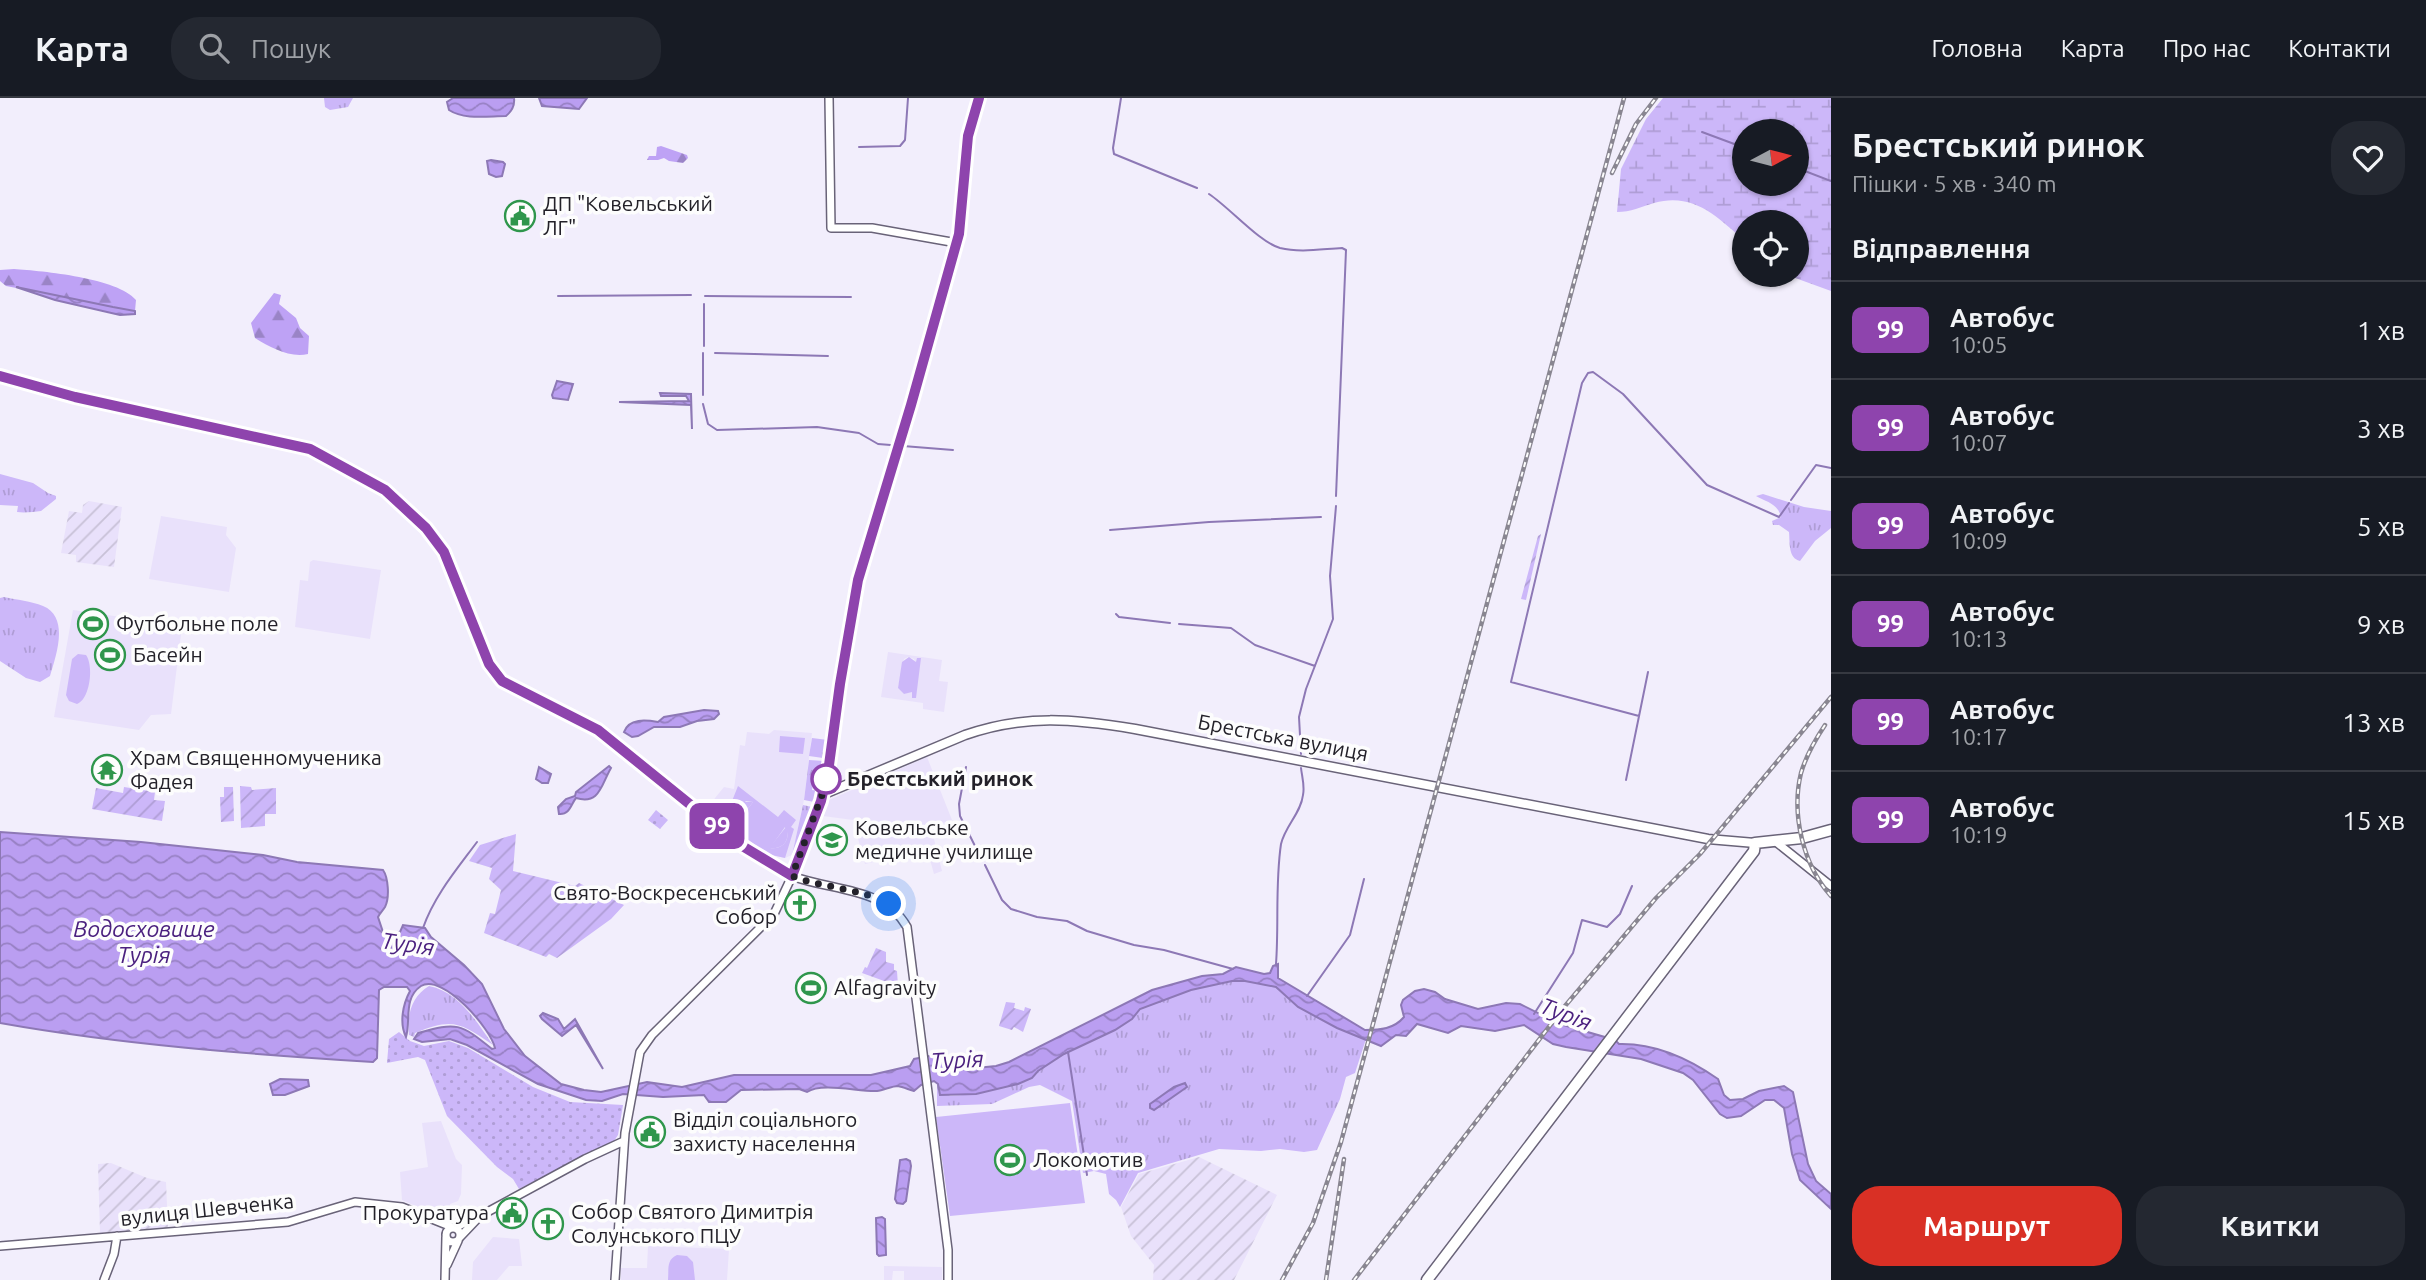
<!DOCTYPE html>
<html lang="uk">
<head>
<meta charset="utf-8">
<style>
  :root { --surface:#171b24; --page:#242831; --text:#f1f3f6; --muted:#9ea1a6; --line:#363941; --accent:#d93025 }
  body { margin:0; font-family:Ubuntu,sans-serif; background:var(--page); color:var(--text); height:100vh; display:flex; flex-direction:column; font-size:26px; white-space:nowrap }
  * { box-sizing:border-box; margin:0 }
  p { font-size:23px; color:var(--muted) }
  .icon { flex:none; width:38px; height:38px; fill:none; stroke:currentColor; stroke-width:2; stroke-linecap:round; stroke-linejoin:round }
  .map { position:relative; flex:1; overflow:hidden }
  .details { display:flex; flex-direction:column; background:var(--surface); width:595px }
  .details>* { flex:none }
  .badge { padding:0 14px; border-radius:10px; font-size:24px; line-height:46px }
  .needle { width:46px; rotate:83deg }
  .fabs { position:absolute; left:1732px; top:21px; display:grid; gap:14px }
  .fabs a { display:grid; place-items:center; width:77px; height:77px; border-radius:50%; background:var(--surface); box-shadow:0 2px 5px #0004; font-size:35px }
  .you { position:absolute; width:35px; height:35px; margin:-18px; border:5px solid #fff; border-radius:50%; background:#1a73e8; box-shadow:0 0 0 10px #1a73e833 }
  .map>.badge { position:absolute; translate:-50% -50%; box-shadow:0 0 0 4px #fff }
  h2 { padding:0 21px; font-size:26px; line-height:63px }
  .round { display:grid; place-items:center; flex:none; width:74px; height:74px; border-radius:28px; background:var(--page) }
  .overview { display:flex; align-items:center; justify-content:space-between; height:119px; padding:0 21px }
  h1 { font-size:33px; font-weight:700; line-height:52px }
  .button { display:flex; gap:14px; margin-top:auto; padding:14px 21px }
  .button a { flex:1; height:80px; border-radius:28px; background:var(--accent); color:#fff; font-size:28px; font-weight:700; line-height:80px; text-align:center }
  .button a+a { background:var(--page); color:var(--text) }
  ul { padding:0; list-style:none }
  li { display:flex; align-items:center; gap:21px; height:98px; padding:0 21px; border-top:2px solid var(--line) }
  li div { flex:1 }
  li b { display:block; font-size:26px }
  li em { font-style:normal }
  li .badge { min-width:77px; font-weight:700; text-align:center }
  header { display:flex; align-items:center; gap:42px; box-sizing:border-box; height:98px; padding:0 35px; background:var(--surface); border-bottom:2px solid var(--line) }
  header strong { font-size:33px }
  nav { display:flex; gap:38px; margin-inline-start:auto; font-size:24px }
  .search { width:490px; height:63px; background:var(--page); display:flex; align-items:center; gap:18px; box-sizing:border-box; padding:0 24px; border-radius:28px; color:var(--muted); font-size:26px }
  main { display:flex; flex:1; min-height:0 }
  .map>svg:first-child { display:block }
</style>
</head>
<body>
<header>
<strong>Карта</strong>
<div class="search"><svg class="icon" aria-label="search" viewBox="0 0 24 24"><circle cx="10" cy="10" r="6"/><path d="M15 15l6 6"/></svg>Пошук</div>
<nav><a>Головна</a><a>Карта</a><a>Про нас</a><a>Контакти</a></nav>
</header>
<main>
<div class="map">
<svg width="1831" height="1182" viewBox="0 0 1831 1182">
  <defs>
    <pattern id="industrial-furrows" width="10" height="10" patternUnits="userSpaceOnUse" patternTransform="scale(1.75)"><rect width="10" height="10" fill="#e9e1fb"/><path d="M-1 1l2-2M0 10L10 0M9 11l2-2" fill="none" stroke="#c8c1d7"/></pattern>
    <pattern id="grass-tufts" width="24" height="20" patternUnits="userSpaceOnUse" patternTransform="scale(1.75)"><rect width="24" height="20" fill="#ccb7f9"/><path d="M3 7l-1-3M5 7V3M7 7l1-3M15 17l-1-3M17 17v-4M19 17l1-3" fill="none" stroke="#af9dd5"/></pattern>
    <pattern id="forest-firs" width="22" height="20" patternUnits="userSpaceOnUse" patternTransform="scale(1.75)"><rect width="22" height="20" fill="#bea2f5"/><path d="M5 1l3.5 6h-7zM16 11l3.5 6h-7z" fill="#9a84c6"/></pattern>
    <pattern id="wetland-marsh" width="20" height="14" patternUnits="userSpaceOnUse" patternTransform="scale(1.75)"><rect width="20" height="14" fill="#ccb7f9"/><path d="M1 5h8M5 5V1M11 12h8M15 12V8" fill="none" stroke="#af9dd5"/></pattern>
    <pattern id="park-dots" width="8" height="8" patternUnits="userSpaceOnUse" patternTransform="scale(1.75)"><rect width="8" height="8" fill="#ccb7f9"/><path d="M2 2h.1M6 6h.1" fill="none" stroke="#af9dd5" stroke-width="1.8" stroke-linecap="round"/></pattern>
    <pattern id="garden-furrows" width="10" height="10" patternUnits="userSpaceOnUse" patternTransform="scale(1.75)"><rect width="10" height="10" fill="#ccb7f9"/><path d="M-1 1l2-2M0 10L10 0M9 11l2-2" fill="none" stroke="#af9dd5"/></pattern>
    <pattern id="water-waves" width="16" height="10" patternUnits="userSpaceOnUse" patternTransform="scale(1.75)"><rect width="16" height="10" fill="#ba9ef1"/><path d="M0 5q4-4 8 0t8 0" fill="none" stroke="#9780c3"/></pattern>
  </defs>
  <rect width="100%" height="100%" fill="#f2eefc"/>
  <path fill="#e9e1fb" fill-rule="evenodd" d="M161,418L227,429L226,437L236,450L229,494L149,481Z
    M313,462L381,472L370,541L295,529L300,482L308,483L310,464Z
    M73,512L182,528L171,616L151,617L139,632L54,619Z
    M888,554L942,562L939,583L948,584L944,614L923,611V605L881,599ZM908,559L914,561L916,566L913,592L904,596L898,590L904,561Z
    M774,632L812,635L804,702L792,757L785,760L767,756L707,710L724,689L734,691L740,647L745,648L747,634L769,636Z
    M927,659L952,722L931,729L942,773L934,776L927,751L865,766L853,722L823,718L829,702Z
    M441,1023L456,1061L462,1067L461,1096L458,1103L450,1106L451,1119L445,1121L402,1102L400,1074L428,1069L422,1025Z
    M493,1139L519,1141L522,1168H509L497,1182H472L473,1164Z
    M648,1148L729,1151L727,1182H621V1170H647Z
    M884,1168L942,1169V1182H904V1173H893L892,1182H884Z"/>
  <path fill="url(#industrial-furrows)" d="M89,403L122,409L114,469L76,464V457L61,455L69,413L82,415L83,407Z
    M1199,1059L1277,1097L1234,1182H1153L1154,1167L1131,1138L1121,1109L1139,1076Z
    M111,1065L147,1080L166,1084L168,1130L100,1135L98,1066Z"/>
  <path fill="url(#grass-tufts)" d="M324,0H353L348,9L330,12L325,9Z
    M0,376L33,385L48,395L56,398V401L41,413C34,414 24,415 17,414L18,408L0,407Z
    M1763,396L1804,409L1831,413V430L1815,443L1800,463C1788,460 1790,445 1789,434L1779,427H1773L1772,423L1781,419C1778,406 1767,404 1756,398Z
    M4,499C17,502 31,503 43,508C70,519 56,558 50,578L40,584L26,580L0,563V500Z
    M812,640L828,642L826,655H823V660L809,658Z
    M809,662L824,663L822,673L815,672L812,692L819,693L814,704L804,702Z
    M744,704H753L737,725L736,712Z
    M803,707L812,709L792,757Z
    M786,729C791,742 783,752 769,750Z
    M1232,883H1245L1276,889L1298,909L1337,930L1366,941L1355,975L1346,979L1340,1001L1317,1052L1304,1054L1280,1051L1261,1053L1219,1051L1138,1075L1120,1109L1116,1102L1109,1096L1106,1076L1094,1073L1083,1075L1072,1003L1040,987L1029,989L992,1006L937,1008V984L950,998L976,996L1018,986L1032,980L1038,973L1064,956L1115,932L1132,921L1140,911L1191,892Z
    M429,888C459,894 476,923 493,947C461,925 453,919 415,935L414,939L409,937C407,917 411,899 429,888Z"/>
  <path fill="url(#forest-firs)" d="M661,48L687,57L688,60L683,65L669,63L664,60L658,62H647L649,58H656L657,49Z
    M14,171C43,173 118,180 136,202L135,213L6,188L0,183V172Z
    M274,195L281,197L279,206L296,220L300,230L309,238L308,256C290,260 271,250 255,240L251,225Z"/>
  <path fill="url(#wetland-marsh)" fill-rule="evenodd" d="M1663,0H1831V193L1787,177H1797V124H1745V143C1717,119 1694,94 1654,105C1641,109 1631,114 1617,114L1621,71L1646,21ZM1745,33H1797V86H1745Z"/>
  <path fill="url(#park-dots)" d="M656,712L668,722L660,731L648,722Z
    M399,934L410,943L424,948L449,943L468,950L533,989L570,1004L623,1007L618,1037L614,1043L519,1091L513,1081L497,1069L447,1018L425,962L418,959L387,965L389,941Z"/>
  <path fill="url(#garden-furrows)" d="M1541,436L1526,502L1521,501L1538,438Z
    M240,688L251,689L252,692L276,690V716H265V728L241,730Z
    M124,689L155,694L154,702L165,703L162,723L92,711L96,690L123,695Z
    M224,689H233L234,723L221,724L220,699H224Z
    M516,736L513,773L575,788L579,785L624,807L611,821L557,860L549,856L546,859L484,835L490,815L495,816L501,792L489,781L492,770L469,763L480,747Z
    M876,850L886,854V864L894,866V872L897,873L898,888L862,875L865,869L867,870Z
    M1006,904L1015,905L1014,910L1024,913L1025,909L1031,911L1023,934L1014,929L1012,932L999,928Z"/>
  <path fill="#ccb7f9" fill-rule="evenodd" d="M82,517L107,522L105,536L80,531Z
    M78,556L86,557C94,568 90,601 77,606L69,603L66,597L72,561Z
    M909,559L916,564L917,560H921L916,600H912V594L904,596L898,590L902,564Z
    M780,638L805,640L803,656L779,654Z
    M738,688L778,719L784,712L796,722L791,729L794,731L785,760L767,756L724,723ZM746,703L753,704L737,725L736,712ZM785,729C792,741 783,752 770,750Z
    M1070,1005L1085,1105L950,1118L936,1019Z
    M677,1157L687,1158L693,1164L695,1182H668C669,1171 666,1162 677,1157Z"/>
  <path fill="url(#water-waves)" stroke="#8d78b5" stroke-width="2" d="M453,0H514C515,8 511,14 506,18C488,18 464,22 449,12L447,4Z
    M539,0H587L579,11L542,8Z
    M491,62L503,64L505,66L502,78L496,79L489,76L487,63Z
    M16,189L113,209L135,213V216L120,217L55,202Z
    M557,283L573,286L568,302L553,300L552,297Z
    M660,295L691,296L692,331L691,307L619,304L689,303L686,298H661Z
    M704,612L718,613L719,616L714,621L697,623L680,629H654L638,638L632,639L624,634C629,620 646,622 658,624L664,619Z
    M609,668L611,670C601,687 600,707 576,700C571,706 570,717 559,716L558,709L566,701L575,698L576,694Z
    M539,669L551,676L548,685H542L536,681Z
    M0,734L141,744L263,757L297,764L383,772C388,779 390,799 385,809C383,812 380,815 378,819L383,834H400L403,827L425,830L431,839L464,867L482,886L504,931L525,958L561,986L584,992L601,994L647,984L682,989L734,977H871L910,968L914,961L934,957C939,964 949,967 956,972L996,968L1009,964L1152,892L1202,878L1223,876L1236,869L1264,876L1270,875L1273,868L1278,866V880L1365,932C1380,932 1394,931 1404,919L1401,907L1403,902L1415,893L1424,891L1435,894L1445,901L1478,911L1506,905L1520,906L1560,926L1615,942L1619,946C1655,945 1688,960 1718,981L1724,997L1730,1002L1743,1001L1759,993L1784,988L1793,994L1808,1066L1816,1083L1831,1096V1111L1800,1082L1792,1056L1784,1010L1774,1002H1765L1741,1018L1727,1020L1720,1016L1693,982L1683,975L1641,961L1566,949L1553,946L1524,927L1495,933L1461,928L1448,935L1417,926L1406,938L1396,937L1381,948L1337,930L1298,909L1276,889L1245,883H1232L1191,892L1140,911L1132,921L1115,932L1064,956L1038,973L1032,980L1018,986L976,996L940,997L938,986L934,983L921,987L914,993C910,992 903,989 898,988C892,988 884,992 877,993C859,994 822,984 807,994L799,991L741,992L726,1004H709L704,997L663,999L623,996L602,1003L586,1002L538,986L467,947L450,941L422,944L414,941L418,935C457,924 460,925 492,951L495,950C491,931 443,875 421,888C403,900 411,923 406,939C399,925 403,906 410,893L407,889H384L379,892L377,960L373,964C248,956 123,947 0,925Z
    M543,915L558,921L564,931L575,921L603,971L576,927L562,938L542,921L540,918Z
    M280,981L308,982L309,988L285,997H273L270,986Z
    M1185,985L1187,989L1154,1012L1150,1010V1006L1174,989Z
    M906,1061L910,1063L911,1068L906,1103L903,1106L897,1105L895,1101L900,1062Z
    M882,1119L885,1121L886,1157L879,1158L877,1156L876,1120Z"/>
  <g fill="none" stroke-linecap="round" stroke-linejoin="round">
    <path stroke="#8d78b5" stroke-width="2" d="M1121,0L1113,50L1114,56L1197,90
      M1702,34L1745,50
      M859,49L900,48L905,42L908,0
      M1797,70L1831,83
      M1209,96C1230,110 1259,144 1280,150C1300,155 1322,151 1342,150L1346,152L1336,398
      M558,198L691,197
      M705,198L851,199
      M704,248V206
      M715,255L828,258
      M703,297V255
      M703,306L708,326L717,332L817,329L859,335L878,346L953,352
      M1791,402L1816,367L1831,370
      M1110,432L1209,424L1321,419
      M1116,516L1119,519L1170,525
      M1179,526L1231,530L1255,547L1315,568
      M1639,618L1511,584L1582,285L1588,275L1593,274L1623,296L1707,387L1779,419L1789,405
      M1301,656L1299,619L1306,591L1333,521L1330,478L1336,408
      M966,669L959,706L960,718L981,760
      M1626,682L1648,574
      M985,767L1002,802L1011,811L1037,819L1067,823L1087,833L1134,847L1164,852L1233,871
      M423,830C434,798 457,771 477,744
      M1276,866C1279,826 1275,786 1281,746C1285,728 1301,715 1303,697C1305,688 1302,679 1301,670
      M1307,898L1350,837L1364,781
      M1534,916L1573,855L1582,822L1607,829L1620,816L1632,788
      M1068,954L1087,1077"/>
    <g stroke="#696378" stroke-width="10">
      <path id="secondary" d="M829,0L831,130H872L957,145
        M1776,744L1831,788
        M446 1137a7 7 0 1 1 14 0a7 7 0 1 1-14 0Z
        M455,1130L476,1119
        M460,1139L480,1118L585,1061L624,1043
        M0,1148L288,1124L355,1104L402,1109L452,1129
        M447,1167L458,1143
        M104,1182L114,1156L117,1138
        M445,1182L446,1139
        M615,1182L625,1035L640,954L652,937L774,816L792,778C831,793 885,789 907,829L948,1152V1182"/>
    </g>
    <g stroke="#696378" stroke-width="11">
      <path id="primary" d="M0,278L75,299L311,351L378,387L408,411L439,445L451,469L489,566L502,584L598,632L739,746L792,778L822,697L965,637C1025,616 1074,621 1135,631L1708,741L1755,745"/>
    </g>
    <g stroke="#696378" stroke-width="13">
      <path id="highway" d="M1427,1182L1754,753L1755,745L1802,740L1831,732"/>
    </g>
    <use href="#secondary" stroke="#fff" stroke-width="7"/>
    <use href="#primary" stroke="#fff" stroke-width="8"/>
    <use href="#highway" stroke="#fff" stroke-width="10"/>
    <g stroke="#898691" stroke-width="4.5">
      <path id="rail" d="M1612,75L1636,26L1656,0
        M1825,627C1815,642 1806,658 1801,675C1791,716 1803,767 1831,798
        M1282,1182L1313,1125L1341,1044L1624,0
        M1326,1182L1344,1061
        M1354,1182L1565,908L1656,800L1700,756L1831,599"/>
    </g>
    <use href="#rail" stroke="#fdfdfd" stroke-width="2" stroke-dasharray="5" stroke-linecap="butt"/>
  </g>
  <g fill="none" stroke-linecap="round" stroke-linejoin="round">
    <g stroke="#fff" stroke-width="16">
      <path id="line" d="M0,278L75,299L310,351L385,392L426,430L444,454L489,566L502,583L598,632L739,746L792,778L821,703L829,667L840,586L858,482L911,307L959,136L968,38L979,0"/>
    </g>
    <use href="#line" stroke="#8e44ad" stroke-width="10"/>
    <path stroke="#232129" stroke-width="7" stroke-dasharray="0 12.6" d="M826,681L833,691L822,697L792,778C823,790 860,790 889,806"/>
  </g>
  <defs>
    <g id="civic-ring" transform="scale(1.575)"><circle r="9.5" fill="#fdfdfd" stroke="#2f964c" stroke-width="1.5"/><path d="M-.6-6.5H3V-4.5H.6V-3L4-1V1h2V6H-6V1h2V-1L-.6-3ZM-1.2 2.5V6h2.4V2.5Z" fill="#2f964c"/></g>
    <g id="stadium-ring" transform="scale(1.575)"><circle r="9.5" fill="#fdfdfd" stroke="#2f964c" stroke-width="1.5"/><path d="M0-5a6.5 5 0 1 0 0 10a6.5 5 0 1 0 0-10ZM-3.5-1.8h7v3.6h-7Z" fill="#2f964c"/></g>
    <g id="temple-ring" transform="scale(1.575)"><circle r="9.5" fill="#fdfdfd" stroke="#2f964c" stroke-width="1.5"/><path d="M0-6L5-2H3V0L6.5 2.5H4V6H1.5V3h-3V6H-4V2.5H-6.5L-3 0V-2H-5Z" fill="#2f964c"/></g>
    <g id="university-ring" transform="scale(1.575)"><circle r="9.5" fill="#fdfdfd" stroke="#2f964c" stroke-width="1.5"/><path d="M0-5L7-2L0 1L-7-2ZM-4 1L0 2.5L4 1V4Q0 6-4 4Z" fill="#2f964c"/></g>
    <g id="church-ring" transform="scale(1.575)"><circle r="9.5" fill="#fdfdfd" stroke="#2f964c" stroke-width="1.5"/><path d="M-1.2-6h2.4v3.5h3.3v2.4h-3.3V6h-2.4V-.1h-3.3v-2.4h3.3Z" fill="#2f964c"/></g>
  </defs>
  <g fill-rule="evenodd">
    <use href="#civic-ring" x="520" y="118"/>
    <use href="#stadium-ring" x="93" y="526"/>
    <use href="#stadium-ring" x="110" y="557"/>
    <use href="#temple-ring" x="107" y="672"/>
    <use href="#university-ring" x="832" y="742"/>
    <use href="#church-ring" x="800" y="807"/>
    <use href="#stadium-ring" x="811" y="890"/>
    <use href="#civic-ring" x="650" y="1034"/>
    <use href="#stadium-ring" x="1010" y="1062"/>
    <use href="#civic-ring" x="512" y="1115"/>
    <use href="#church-ring" x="548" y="1126"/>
  </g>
  <circle fill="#fff" stroke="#8e44ad" stroke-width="3.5" cx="826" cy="681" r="14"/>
  <g text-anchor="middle" stroke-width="7" stroke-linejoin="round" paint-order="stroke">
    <g font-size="21" fill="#232129" stroke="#fdfdfd" text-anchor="start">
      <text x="543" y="113">ДП "Ковельський<tspan x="543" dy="24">ЛГ"</tspan></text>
      <text x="116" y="533">Футбольне поле</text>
      <text x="133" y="564">Басейн</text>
      <text x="130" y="667">Храм Священномученика<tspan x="130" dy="24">Фадея</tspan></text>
      <text x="855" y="737">Ковельське<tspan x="855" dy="24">медичне училище</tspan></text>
      <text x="777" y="802" text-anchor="end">Свято-Воскресенський<tspan x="777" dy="24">Собор</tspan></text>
      <text x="834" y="897">Alfagravity</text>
      <text x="673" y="1029">Відділ соціального<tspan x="673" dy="24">захисту населення</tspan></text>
      <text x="1033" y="1069">Локомотив</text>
      <text x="571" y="1121">Собор Святого Димитрія<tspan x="571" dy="24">Солунського ПЦУ</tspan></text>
      <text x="489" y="1122" text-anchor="end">Прокуратура</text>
    </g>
    <g font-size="21" fill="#232129" stroke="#fdfdfd">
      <text transform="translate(1283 640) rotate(11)" y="7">Брестська вулиця</text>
      <text transform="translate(207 1112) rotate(-6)" y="7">вулиця Шевченка</text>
    </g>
    <g font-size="21" font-weight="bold" fill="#232129" stroke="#fdfdfd" text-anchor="start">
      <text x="847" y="688">Брестський ринок</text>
    </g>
    <g font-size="23" font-style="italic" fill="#4b217f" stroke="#fdfdfd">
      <text x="144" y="839">Водосховище<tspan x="144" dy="26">Турія</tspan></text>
      <text transform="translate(408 846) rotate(8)" y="8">Турія</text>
      <text transform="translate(1566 916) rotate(21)" y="8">Турія</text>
      <text transform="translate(957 962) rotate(-3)" y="8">Турія</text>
    </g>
  </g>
</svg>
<div class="fabs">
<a><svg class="needle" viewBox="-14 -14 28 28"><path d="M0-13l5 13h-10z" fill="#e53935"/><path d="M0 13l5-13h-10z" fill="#9ea1a6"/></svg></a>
<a><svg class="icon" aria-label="locate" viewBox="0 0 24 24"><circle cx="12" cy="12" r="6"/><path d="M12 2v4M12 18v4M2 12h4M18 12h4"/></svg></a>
</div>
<div class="you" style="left:889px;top:806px"></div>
<b class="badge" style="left:717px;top:728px;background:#8e44ad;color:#fff">99</b>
</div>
<section class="details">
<div class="overview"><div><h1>Брестський ринок</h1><p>Пішки · 5 хв · 340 m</p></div><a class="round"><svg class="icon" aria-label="heart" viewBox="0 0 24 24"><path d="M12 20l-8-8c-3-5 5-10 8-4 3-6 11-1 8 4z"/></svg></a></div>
<h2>Відправлення</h2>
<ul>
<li><span class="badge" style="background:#8e44ad;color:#fff">99</span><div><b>Автобус</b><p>10:05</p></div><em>1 хв</em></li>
<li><span class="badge" style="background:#8e44ad;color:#fff">99</span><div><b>Автобус</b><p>10:07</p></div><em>3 хв</em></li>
<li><span class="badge" style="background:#8e44ad;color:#fff">99</span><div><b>Автобус</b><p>10:09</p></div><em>5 хв</em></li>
<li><span class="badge" style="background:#8e44ad;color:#fff">99</span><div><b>Автобус</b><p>10:13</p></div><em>9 хв</em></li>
<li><span class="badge" style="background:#8e44ad;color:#fff">99</span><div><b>Автобус</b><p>10:17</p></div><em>13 хв</em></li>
<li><span class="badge" style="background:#8e44ad;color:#fff">99</span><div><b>Автобус</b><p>10:19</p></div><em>15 хв</em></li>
</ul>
<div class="button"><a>Маршрут</a><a>Квитки</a></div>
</section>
</main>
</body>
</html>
